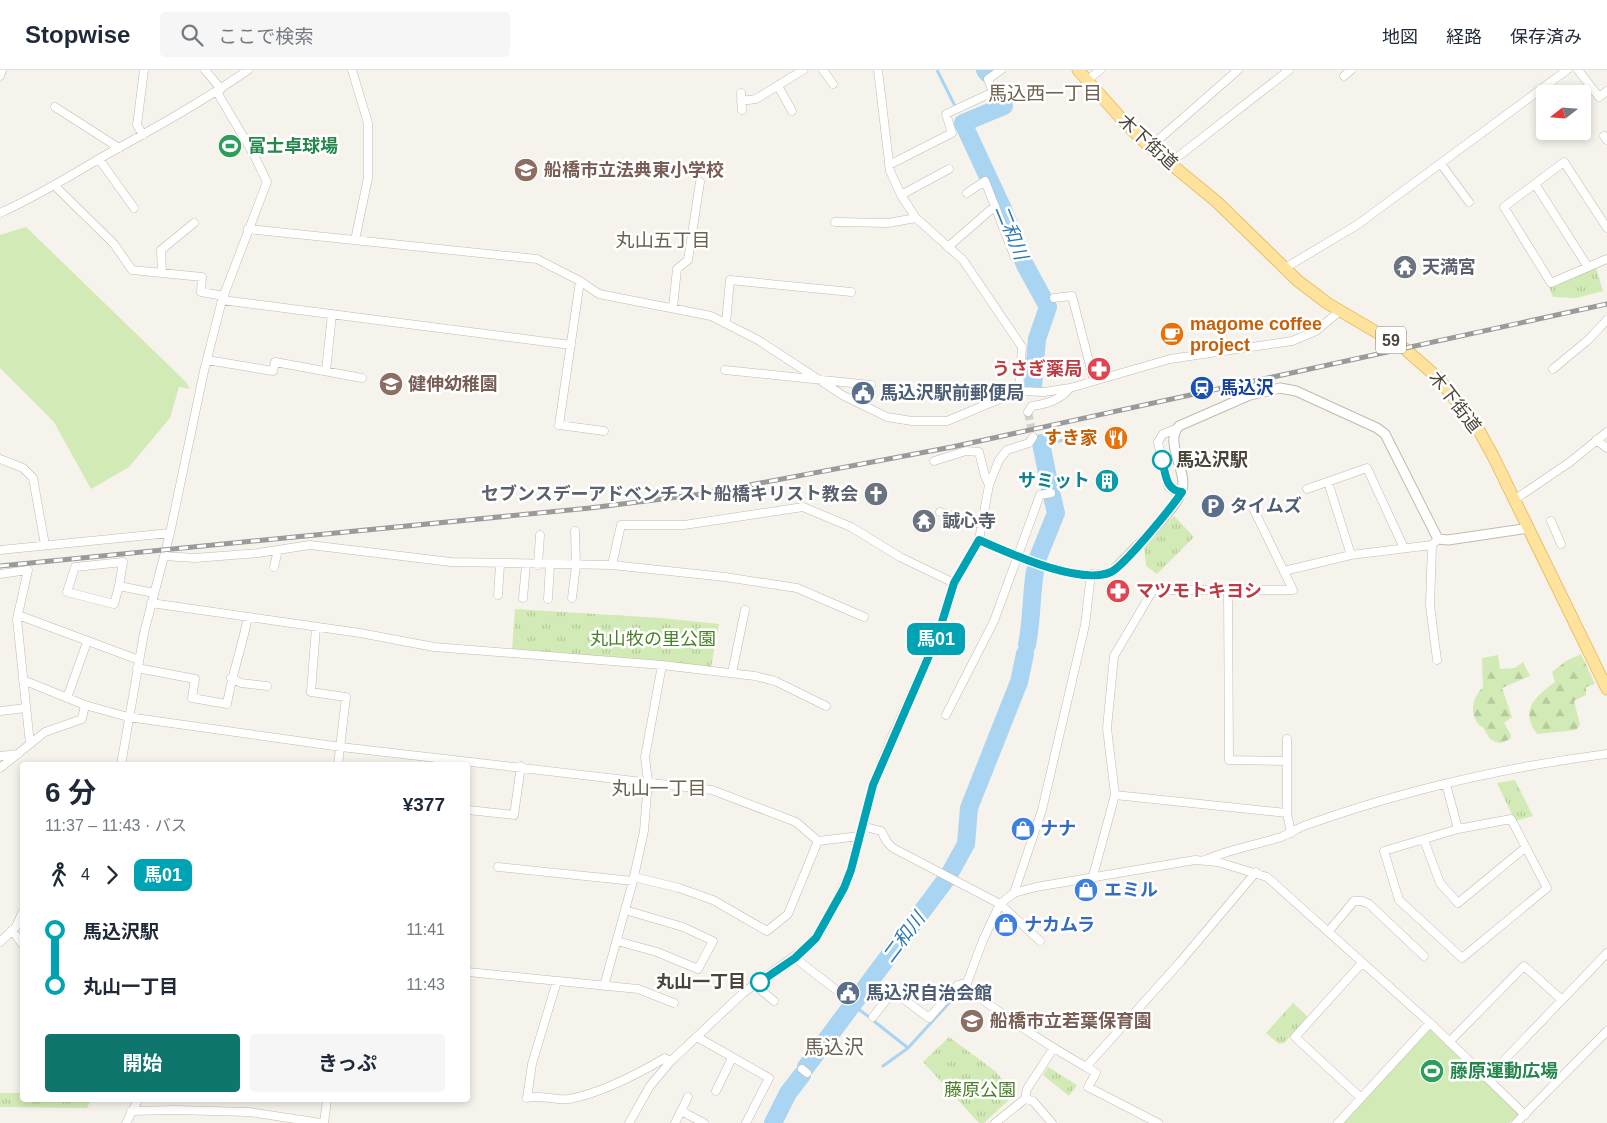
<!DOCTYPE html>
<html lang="ja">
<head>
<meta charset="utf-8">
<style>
  :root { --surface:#fff; --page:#f6f6f7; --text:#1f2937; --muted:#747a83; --line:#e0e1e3; --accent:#0f766e }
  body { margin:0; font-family:Helvetica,"Noto Sans JP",sans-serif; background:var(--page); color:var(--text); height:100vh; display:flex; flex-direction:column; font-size:19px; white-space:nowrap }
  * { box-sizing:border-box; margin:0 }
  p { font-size:16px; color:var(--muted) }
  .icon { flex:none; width:28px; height:28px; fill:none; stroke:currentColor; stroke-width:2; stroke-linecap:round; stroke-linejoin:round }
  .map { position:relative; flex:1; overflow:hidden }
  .panel { position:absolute; left:20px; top:692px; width:450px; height:340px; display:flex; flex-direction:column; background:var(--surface); border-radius:5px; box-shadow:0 2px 8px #0003 }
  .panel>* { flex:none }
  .badge { padding:0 10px; border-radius:8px; font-size:18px; line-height:32px }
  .needle { width:32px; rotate:253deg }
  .controls { position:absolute; left:1536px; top:15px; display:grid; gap:10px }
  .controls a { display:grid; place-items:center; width:55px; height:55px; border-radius:5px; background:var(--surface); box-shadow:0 2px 8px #0003; font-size:25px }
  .map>.badge { position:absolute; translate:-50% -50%; box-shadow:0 0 0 2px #fff }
  .legs { display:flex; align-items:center; gap:8px; height:55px; padding:0 25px; font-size:16px }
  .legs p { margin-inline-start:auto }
  .overview { display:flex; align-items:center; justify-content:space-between; height:85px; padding:0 25px }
  h1 { font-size:28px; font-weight:700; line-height:38px }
  .button { display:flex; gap:10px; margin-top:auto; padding:10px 25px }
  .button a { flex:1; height:58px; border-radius:5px; background:var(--accent); color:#fff; font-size:20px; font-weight:700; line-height:58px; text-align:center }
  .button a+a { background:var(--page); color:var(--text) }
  ul { padding:0 25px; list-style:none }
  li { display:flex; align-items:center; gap:18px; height:55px; font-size:19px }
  li i { display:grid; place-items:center; width:8px; height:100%; margin:0 6px; background:currentColor }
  li i::after { content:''; width:12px; height:12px; margin:-6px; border:4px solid; border-radius:50%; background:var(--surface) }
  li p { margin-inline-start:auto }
  li:first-child i { background:linear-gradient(#0000 50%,currentColor 0) }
  li:last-child i { background:linear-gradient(currentColor 50%,#0000 0) }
  header { display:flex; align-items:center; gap:30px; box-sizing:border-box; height:70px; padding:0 25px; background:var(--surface); border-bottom:1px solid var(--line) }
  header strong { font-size:24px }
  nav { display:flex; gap:28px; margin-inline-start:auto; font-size:18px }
  .search { width:350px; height:45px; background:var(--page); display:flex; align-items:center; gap:12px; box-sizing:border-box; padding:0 18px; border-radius:5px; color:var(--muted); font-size:19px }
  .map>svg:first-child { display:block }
</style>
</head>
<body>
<header>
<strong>Stopwise</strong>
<div class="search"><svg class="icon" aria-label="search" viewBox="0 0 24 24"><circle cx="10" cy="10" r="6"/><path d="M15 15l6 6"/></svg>ここで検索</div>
<nav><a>地図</a><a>経路</a><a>保存済み</a></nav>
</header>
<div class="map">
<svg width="1607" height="1053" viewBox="0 0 1607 1053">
  <defs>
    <pattern id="forest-firs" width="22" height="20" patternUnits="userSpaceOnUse" patternTransform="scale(1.25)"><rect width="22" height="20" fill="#d2eab5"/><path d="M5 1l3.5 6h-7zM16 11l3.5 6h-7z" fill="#b6ca9c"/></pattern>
    <pattern id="park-tufts" width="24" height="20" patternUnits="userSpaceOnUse" patternTransform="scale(1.25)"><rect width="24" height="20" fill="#d2eab5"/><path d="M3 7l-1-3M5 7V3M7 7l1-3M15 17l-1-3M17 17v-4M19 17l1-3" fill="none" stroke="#b6ca9c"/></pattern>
  </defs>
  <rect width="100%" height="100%" fill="#f6f3ec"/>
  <path fill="#d2eab5" d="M26,157L186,312L190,319L179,317L170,348L129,397L91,419L54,352L0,298V165Z
    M1429,958L1519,1044L1509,1053H1342Z"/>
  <path fill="url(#forest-firs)" d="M1581,584L1595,614L1586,617V625L1574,631L1580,655L1576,660L1537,664C1519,640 1536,626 1555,612L1552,602L1566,591Z
    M1498,585L1500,599L1515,598L1523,592L1530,606L1502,618L1512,647L1504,653L1511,665L1510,669L1501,673C1490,671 1489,668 1484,659C1483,657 1479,655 1478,654C1469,641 1473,627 1483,617L1482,588Z"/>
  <path fill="url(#park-tufts)" d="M1596,198L1603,221L1576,228L1553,227L1549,217Z
    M1174,446L1194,467L1157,504L1146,496L1144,477Z
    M515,539L661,548L719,554L711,597L512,580Z
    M1515,710L1533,746L1515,751L1497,713Z
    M1293,933L1308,947L1284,973L1279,974L1266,963Z
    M949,967L995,1001L1015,1024L984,1053H979L923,992Z
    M1048,997L1077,1015L1069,1026L1043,1005Z
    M0,1023H22V1030H91L87,1038L0,1037Z"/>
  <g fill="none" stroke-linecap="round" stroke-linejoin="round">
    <path stroke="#a9d4f2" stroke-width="3" d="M937,0L954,34
      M1041,375L1064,370L1076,373
      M853,935L869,947
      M875,952L908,978L960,921
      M883,996L908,978"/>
    <path stroke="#a9d4f2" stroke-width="18" d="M985,0L987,3
      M1004,36L963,53L1003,139L1025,195L1048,237L1037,269L1033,316
      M1041,373L1050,418
      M1037,490L1056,443L1052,426
      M1027,575C1032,550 1031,526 1035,501
      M950,803L966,774L969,738L1019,612L1025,584
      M806,997L947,808
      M773,1053L788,1023L802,1005"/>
    <path stroke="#d4d0c8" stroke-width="8" stroke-dasharray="8 4" stroke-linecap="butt" d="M1028,342L1033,367"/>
    <g stroke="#c2bbae" stroke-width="9">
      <path id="minor" d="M205,0L221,19
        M352,0L368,53V108L355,170
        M823,0L833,14
        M878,0L890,101L901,125L916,148L963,190L1022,277L1019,321
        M1578,0L1599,27L1607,21
        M0,6L2,0
        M1344,6L1351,0
        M1086,11L1100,0
        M778,16L792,41
        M741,23L742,40
        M741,31L756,29L803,0
        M55,37L119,78
        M143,65L137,55L144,0
        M1604,66L1607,70
        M1150,77L1238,0
        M99,89L134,138
        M1170,93L1289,0
        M1441,94L1469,132
        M889,95L952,63L946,44L993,22L988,9L1001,0
        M1535,114L1588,197
        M54,115L114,174L132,200L202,207L201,222L224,226
        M967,123L985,111L1015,188
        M901,125L949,99
        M0,143C36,127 70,106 104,86C153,59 202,32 248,0
        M835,152L888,153L916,148
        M1607,158L1564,92L1504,137L1551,213L1607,189
        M248,159L537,189L580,211L599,224L711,246L758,270L844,326L887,347L912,351H947L1019,321L1044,322L1070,318L1170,289L1292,271L1316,261L1341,240
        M948,177L995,136
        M1285,198L1357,155L1567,0
        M162,203L161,180L194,153
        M580,211L559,355L604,361
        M1054,228L1072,226L1094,311
        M222,230L571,275
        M673,237L677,199L688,190L700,112
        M726,253L730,210L851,222
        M207,290L273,301L275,292L362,308
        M1553,299L1588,270L1607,250
        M725,300L871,315
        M326,301L332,244
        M1028,342L1032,336C1047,334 1060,330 1070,318
        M1176,359L1163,364L1158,372L1168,416L1174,421L1182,422
        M1596,370L1607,378
        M0,389L23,398L33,408L45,475
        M934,391L966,381L979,382L985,406L989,415
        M1328,412L1351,485
        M1307,419L1367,398L1404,478
        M1514,430L1570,392L1607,362
        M940,442L983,455
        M1551,451L1561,474
        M979,470C1014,485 1076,515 1113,501
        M1432,475L1430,535L1437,590
        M0,480L170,463
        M164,486L195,488L258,483L310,475L451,492L612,495L621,455H684L803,437L851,457L900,487L954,513
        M538,495L540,465
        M612,495L725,507L797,518L864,547
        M274,497L278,480
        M1284,501L1351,485L1432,475L1438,469
        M0,504L28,500L17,549L30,674
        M119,516L123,492L75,497L67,522L114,534L119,516L154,523
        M1228,520L1229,690L1287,691
        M498,525L500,495
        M523,528L526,495
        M572,528L576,495L575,461
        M548,529L550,495
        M151,533L360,563L434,577L662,595L755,606L775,611L826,636
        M18,545L139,590
        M316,557L311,622L346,627L338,695
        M137,598L195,609L192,628L227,634C232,604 242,577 248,547
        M732,603L745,540
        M231,608L241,613L267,616
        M23,610L85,635L128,647L341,677L712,720L796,752L818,771
        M67,628L87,572
        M0,641L26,638
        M946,645L994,551L1040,425L1051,423
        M1287,669V743L1291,763
        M0,686L18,684
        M121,695L144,563L170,463L204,301L222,230L267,112L254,85L217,22
        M0,698L45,662L82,649L85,635
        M1446,714L1458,759L1384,781L1399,830L1462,888L1547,818L1511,749L1458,759
        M1115,725L1287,743
        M468,740L514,745L521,696
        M862,756L881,761L887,772L893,778L1000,834L1014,823L1036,817L1195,790L1218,792L1267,807L1430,953L1338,1053
        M1424,770L1440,813L1458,833L1526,777
        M1205,790C1230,779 1256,775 1281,767C1291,763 1299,757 1309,754C1405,720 1506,697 1607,684
        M498,797L633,811
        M1093,806L1115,725L1107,658L1114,586L1153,520H1293L1253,438
        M634,807L679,818L713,830L767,861L788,844L818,771L860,766
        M1014,823L1042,740L1085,555L1091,504
        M12,860L22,874
        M1328,862L1354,831H1362L1369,834L1424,886
        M617,871L657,882L698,899L713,871L683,857L625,840
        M1040,871L1000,834L983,870L967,913V918C1005,947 1044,973 1086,997L1181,891L1256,802
        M0,872L16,857L22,843
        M795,888L835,919
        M468,902L638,919L674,933
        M557,911L532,994L527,1028C542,1024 554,1031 569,1029C602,1023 636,1005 665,988L671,991
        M755,915L774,931
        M604,916L633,811L644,761L648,711L645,687L662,595
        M873,947L893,921L929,948L958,915L967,913
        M1430,953L1487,1008
        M697,967L769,1008L746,1053
        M1449,972L1524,896L1562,930
        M1086,997L1096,1003L1088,1017L1158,1053
        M802,999L807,1003
        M716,1021L732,988
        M1361,1028L1295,967L1362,893
        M1025,1029L1027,1019L1053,979
        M131,1041L174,1040L249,1042L321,1053
        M681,1041L704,1053
        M1525,1045L1487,1008L1607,883
        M126,1053L138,1030
        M324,1053L327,1030
        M629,1053L650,1016L671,991L743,923L807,877L824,856L851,800L873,715L890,671L938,565L954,513L979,470L989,415L999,390L1007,380L1029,373L1033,367
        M675,1053L688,1027
        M995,1053L1025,1029L1033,1031L1052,1053
        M1516,1053L1607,961"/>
    </g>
    <g stroke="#c2bbae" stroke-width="11">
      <path id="tertiary" d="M1113,501C1131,482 1172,444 1181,423C1190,403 1163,373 1179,356L1250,325L1280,318L1296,321L1377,358L1385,364L1438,469L1448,470L1529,458"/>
    </g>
    <g stroke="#e6c16a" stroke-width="13">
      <path id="primary" d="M1078,0L1127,55L1150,77L1217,132L1298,211L1327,233L1405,279L1437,307L1477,357L1493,386L1607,619"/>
    </g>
    <use href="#minor" stroke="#fff" stroke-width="8"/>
    <use href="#tertiary" stroke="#fff" stroke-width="9"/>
    <use href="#primary" stroke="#ffe39c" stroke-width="11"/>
    <g stroke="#9a9a9a" stroke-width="5">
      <path id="rail" d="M0,496L590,438L702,424L952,377L1607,234"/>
    </g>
    <use href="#rail" stroke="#fff" stroke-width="3" stroke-dasharray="9" stroke-linecap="butt"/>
  </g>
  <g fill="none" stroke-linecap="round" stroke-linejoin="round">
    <g stroke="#fff" stroke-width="11">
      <path id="line-1" d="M760,912L795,888L816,868L844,818L851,800L873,715L938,565L954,513L979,470C1009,483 1080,516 1111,502C1124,496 1172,437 1182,422C1165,420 1166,404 1162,390"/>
    </g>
    <use href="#line-1" stroke="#00a3b4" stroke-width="8"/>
  </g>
  <defs>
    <g id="stadium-disc" transform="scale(1.25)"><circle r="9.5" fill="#2e9e5b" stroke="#fff"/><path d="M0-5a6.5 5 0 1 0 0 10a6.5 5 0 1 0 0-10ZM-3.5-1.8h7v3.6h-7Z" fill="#fff"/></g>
    <g id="school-disc" transform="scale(1.25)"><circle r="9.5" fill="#8d6e63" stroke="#fff"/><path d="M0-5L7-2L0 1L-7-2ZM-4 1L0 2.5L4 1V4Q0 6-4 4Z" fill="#fff"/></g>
    <g id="temple-disc" transform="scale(1.25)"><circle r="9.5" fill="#6b7280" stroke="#fff"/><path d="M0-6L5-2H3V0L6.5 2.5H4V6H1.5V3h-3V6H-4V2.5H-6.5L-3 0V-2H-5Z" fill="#fff"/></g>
    <g id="cafe-disc" transform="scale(1.25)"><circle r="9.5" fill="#e8710a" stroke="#fff"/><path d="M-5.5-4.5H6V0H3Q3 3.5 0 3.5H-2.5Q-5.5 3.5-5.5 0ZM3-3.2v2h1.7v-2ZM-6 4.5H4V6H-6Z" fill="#fff"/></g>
    <g id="pharmacy-disc" transform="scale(1.25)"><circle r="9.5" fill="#e0444e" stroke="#fff"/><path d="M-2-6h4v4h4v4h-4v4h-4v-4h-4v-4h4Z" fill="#fff"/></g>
    <g id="station-disc" transform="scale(1.25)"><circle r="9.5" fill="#1a4fb4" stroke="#fff"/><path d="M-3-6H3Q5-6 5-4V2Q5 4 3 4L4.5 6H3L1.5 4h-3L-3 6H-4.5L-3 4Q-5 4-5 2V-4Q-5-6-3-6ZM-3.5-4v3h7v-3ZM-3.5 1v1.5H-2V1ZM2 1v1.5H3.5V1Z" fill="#fff"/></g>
    <g id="civic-disc" transform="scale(1.25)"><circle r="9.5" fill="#5c6f8a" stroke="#fff"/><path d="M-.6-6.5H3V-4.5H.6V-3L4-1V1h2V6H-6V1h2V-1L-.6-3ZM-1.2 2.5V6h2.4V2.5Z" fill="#fff"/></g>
    <g id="restaurant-disc" transform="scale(1.25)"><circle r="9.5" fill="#e8710a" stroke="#fff"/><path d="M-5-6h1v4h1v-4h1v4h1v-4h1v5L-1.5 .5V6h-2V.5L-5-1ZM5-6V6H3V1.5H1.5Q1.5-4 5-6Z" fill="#fff"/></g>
    <g id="building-disc" transform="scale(1.25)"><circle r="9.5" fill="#0f9aa8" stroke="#fff"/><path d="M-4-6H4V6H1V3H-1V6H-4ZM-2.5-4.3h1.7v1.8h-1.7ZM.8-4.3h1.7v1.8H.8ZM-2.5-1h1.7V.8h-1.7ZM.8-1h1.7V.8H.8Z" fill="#fff"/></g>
    <g id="church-disc" transform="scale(1.25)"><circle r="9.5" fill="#6b7280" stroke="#fff"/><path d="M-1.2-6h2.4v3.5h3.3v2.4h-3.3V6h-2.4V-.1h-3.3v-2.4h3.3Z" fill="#fff"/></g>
    <g id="parking-disc" transform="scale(1.25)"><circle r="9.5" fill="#5c6f8a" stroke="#fff"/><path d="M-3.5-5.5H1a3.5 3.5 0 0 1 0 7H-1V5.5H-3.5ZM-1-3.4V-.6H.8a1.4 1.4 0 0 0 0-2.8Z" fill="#fff"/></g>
    <g id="shop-disc" transform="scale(1.25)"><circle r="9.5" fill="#3f7fe0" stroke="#fff"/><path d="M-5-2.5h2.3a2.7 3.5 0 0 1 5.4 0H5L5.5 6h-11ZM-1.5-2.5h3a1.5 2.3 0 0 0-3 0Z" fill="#fff"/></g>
  </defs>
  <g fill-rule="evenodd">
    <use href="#stadium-disc" x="230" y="76"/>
    <use href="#school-disc" x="526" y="100"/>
    <use href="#temple-disc" x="1405" y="197"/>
    <use href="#cafe-disc" x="1172" y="264"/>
    <use href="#pharmacy-disc" x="1099" y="299"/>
    <use href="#school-disc" x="391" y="314"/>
    <use href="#station-disc" x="1202" y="318"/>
    <use href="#civic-disc" x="863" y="323"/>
    <use href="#restaurant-disc" x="1116" y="368"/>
    <use href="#building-disc" x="1107" y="411"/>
    <use href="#church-disc" x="876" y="424"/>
    <use href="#parking-disc" x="1213" y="436"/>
    <use href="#temple-disc" x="924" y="451"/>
    <use href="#pharmacy-disc" x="1118" y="521"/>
    <use href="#shop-disc" x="1023" y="759"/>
    <use href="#shop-disc" x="1086" y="820"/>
    <use href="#shop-disc" x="1006" y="855"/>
    <use href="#civic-disc" x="848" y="923"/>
    <use href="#school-disc" x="972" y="951"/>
    <use href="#stadium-disc" x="1432" y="1001"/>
  </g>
  <g fill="#fff" stroke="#00a3b4" stroke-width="2.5">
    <circle cx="1162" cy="390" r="9"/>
    <circle cx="760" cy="912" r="9"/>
  </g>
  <g text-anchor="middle" stroke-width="5" stroke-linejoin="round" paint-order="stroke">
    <rect fill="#fff" stroke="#817c74" stroke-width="1" x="1376" y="256.5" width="30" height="27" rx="4"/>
    <g font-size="16" font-weight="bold" fill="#4b4439">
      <text x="1391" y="276">59</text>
    </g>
    <g font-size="18" fill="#4b4439" stroke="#fff">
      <text transform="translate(1148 72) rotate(42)" y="6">木下街道</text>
      <text transform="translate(1455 332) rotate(52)" y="6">木下街道</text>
    </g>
    <g font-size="18" font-weight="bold" fill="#27864d" stroke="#fff" text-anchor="start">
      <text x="248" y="82">富士卓球場</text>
      <text x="1450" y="1007">藤原運動広場</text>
    </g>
    <g font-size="18" font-weight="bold" fill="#785e54" stroke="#fff" text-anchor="start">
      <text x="544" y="106">船橋市立法典東小学校</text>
      <text x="408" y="320">健伸幼稚園</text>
      <text x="990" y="957">船橋市立若葉保育園</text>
    </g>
    <g font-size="18" font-weight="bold" fill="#5b616d" stroke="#fff" text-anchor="start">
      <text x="1422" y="203">天満宮</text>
      <text x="858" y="430" text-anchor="end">セブンスデーアドベンチスト船橋キリスト教会</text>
      <text x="942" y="457">誠心寺</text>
    </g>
    <g font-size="18" font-weight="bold" fill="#c56008" stroke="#fff" text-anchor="start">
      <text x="1190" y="260">magome coffee<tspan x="1190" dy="21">project</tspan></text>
      <text x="1098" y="374" text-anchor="end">すき家</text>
    </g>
    <g font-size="18" font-weight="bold" fill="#be3a42" stroke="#fff" text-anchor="end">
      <text x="1082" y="305">うさぎ薬局</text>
      <text x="1136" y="527" text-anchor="start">マツモトキヨシ</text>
    </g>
    <g font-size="18" font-weight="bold" fill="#164399" stroke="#fff" text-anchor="start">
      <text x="1220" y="324">馬込沢</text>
    </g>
    <g font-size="18" font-weight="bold" fill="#4e5e75" stroke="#fff" text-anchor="start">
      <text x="880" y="329">馬込沢駅前郵便局</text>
      <text x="1230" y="442">タイムズ</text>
      <text x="866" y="929">馬込沢自治会館</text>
    </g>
    <g font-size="18" font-weight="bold" fill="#4b4439" stroke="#fff" text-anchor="start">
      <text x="1176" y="396">馬込沢駅</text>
      <text x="746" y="918" text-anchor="end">丸山一丁目</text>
    </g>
    <g font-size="18" font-weight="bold" fill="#0d838f" stroke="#fff" text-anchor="end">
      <text x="1090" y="417">サミット</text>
    </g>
    <g font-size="18" fill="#4a7f2a" stroke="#fff">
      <text x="653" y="575">丸山牧の里公園</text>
      <text x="980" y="1026">藤原公園</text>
    </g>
    <g font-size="18" font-weight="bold" fill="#366cbe" stroke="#fff" text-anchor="start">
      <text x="1040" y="765">ナナ</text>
      <text x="1104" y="826">エミル</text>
      <text x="1024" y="861">ナカムラ</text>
    </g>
    <g font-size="19" fill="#6e6250" stroke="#fff">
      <text x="1045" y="30">馬込西一丁目</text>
      <text x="663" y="177">丸山五丁目</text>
      <text x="659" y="725">丸山一丁目</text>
    </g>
    <g font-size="19" font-style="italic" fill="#2e7ab2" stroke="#fff">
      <text transform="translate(1012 162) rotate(68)" y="7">二和川</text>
      <text transform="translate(903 867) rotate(-53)" y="7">二和川</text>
    </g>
    <g font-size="20" fill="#6e6250" stroke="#fff">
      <text x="834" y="984">馬込沢</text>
    </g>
  </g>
</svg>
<div class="controls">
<a><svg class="needle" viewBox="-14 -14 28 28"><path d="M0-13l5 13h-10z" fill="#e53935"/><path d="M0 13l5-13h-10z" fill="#747a83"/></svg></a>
</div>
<b class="badge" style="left:936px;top:569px;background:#00a3b4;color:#fff">馬01</b>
<section class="panel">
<div class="overview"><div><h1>6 分</h1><p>11:37 – 11:43 · バス</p></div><b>¥377</b></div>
<div class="legs"><svg class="icon" aria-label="walk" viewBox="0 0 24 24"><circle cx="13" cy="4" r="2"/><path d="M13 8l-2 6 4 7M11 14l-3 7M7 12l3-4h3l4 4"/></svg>4<svg class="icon" aria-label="forward" viewBox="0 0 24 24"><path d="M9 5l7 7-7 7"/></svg><b class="badge" style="background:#00a3b4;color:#fff">馬01</b></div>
<ul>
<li><i style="color:#00a3b4"></i><b>馬込沢駅</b><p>11:41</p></li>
<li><i style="color:#00a3b4"></i><b>丸山一丁目</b><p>11:43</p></li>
</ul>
<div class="button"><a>開始</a><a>きっぷ</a></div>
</section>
</div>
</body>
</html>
